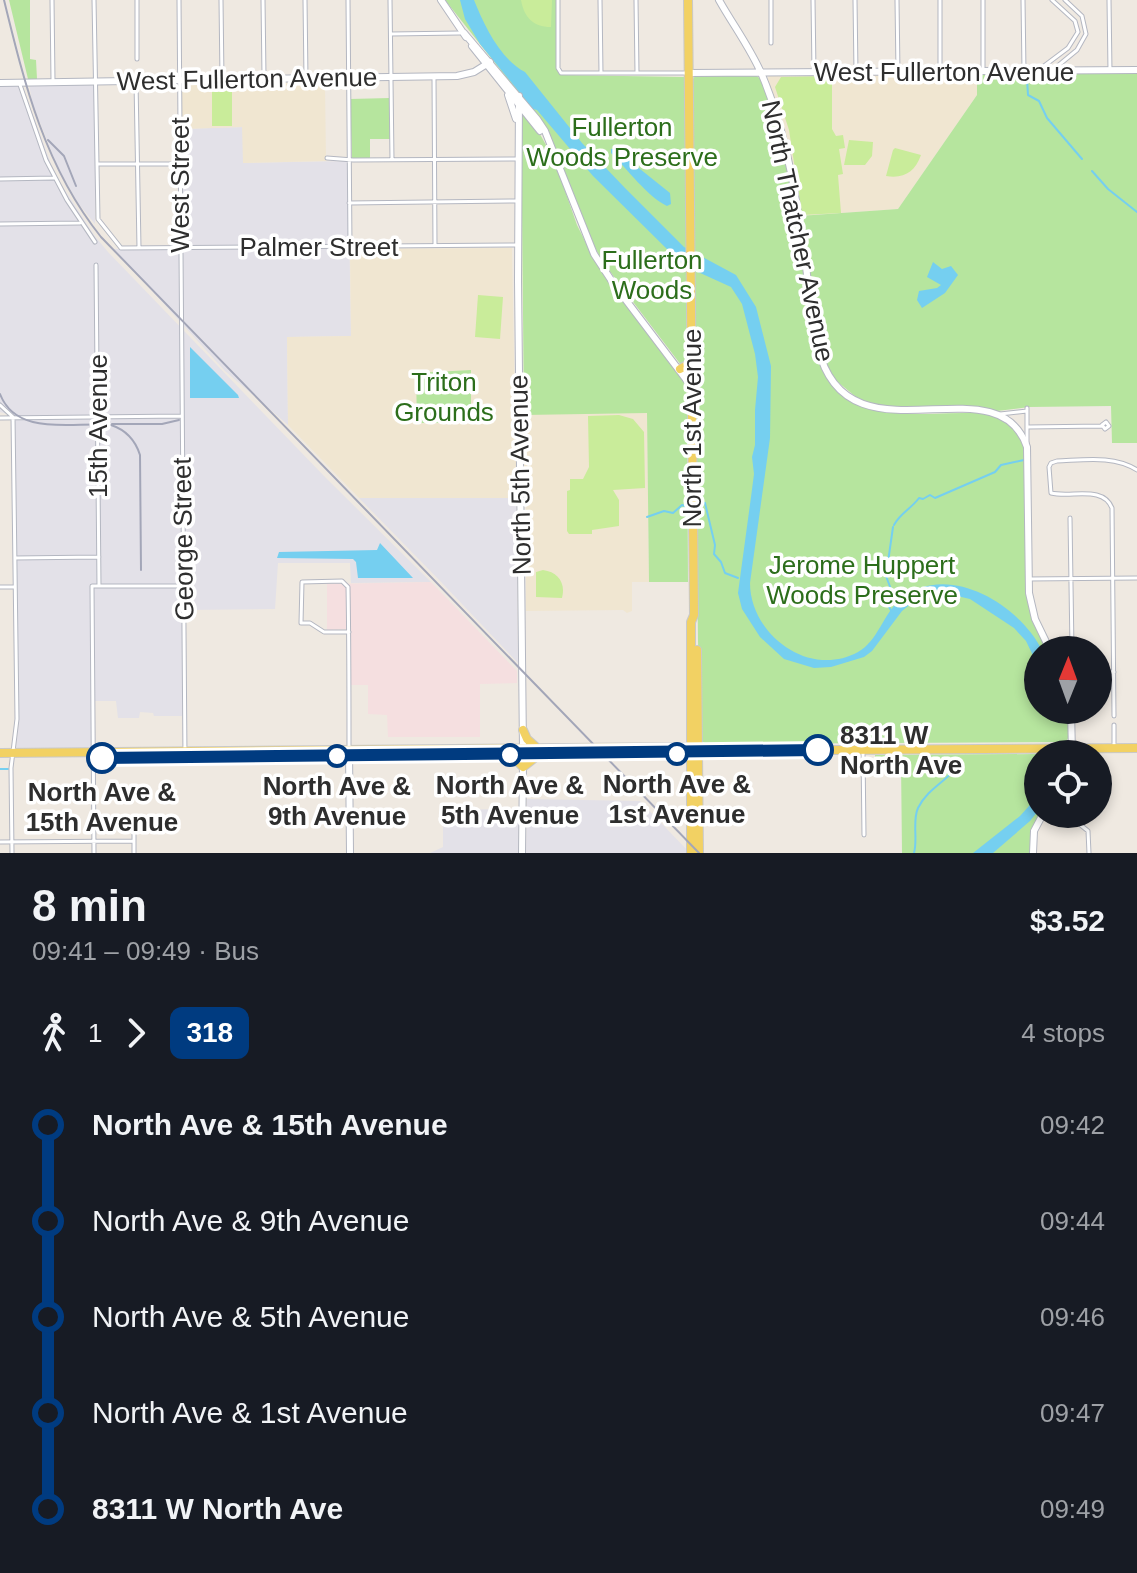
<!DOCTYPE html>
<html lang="en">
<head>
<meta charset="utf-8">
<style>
  :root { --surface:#171b24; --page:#242831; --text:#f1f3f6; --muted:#9ea1a6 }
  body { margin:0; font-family:Arial,sans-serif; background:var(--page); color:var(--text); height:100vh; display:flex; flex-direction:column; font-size:30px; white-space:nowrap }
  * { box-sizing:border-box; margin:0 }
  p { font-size:26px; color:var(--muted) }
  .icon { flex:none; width:44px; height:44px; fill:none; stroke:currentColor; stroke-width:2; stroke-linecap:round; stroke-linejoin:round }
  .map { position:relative; height:853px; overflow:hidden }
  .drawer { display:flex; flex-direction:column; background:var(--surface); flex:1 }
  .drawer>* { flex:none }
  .badge { padding:0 16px; border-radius:12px; font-size:28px; line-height:52px }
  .needle { width:52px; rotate:1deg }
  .buttons { position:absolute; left:1024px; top:636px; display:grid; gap:16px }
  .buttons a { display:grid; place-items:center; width:88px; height:88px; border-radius:50%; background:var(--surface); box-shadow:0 4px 12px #0003; font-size:40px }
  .map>.badge { position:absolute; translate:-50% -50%; box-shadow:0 0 0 4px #fff }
  .legs { display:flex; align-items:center; gap:12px; height:88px; padding:0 32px; font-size:26px }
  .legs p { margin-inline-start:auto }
  .head { display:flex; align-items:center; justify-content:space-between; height:136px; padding:0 32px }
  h1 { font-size:44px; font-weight:600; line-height:60px }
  ul { padding:0 32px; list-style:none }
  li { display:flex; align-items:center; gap:28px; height:96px; font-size:30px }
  li i { display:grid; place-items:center; width:12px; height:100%; margin:0 10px; background:currentColor }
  li i::after { content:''; width:20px; height:20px; margin:-10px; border:6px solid; border-radius:50%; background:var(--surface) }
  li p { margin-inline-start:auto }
  li:first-child i { background:linear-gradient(#0000 50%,currentColor 0) }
  li:last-child i { background:linear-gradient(currentColor 50%,#0000 0) }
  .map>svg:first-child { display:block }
</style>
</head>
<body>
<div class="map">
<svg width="1137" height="853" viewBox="0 0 1137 853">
  <rect width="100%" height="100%" fill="#efe9e1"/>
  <path fill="#e3e1e8" d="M0,80L22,85L55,175L94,235L108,252L325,477L431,582L351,583L350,563H278L275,609L184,610L182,716H154L153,713L140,712L139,718H118L116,701H92L91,750L16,748L19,721L15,422L14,416L0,412Z
    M29,83H95V224L78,203L57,166L32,102Z
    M243,127L244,163L348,161L351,336L287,337L288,425L225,371L114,249L183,248L182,129Z
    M359,498H516L518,663L443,584Z
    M527,799L640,801L690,853H526Z
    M519,809L518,853H430L443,847V810Z"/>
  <path fill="#f0e6d1" d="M977,74V95L898,209L799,216L779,117L767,80L769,76Z
    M181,82L325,83L326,161L243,163L242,127L182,129Z
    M512,248L515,412L647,413L649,582H632V611L627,613L623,610L526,611V498H359L288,425L287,337L351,336L350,249Z"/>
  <path fill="#f5dfe0" d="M431,582L517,671V683L480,684V737H388L387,715L368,714V685H351L350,629L327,630V584Z"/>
  <path fill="#b6e59e" d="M9,0H30V59L36,60L37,79H28Z
    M445,0H556L557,70L561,75L685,77L687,363L681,365L602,261L583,224L557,152L541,121Z
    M977,74H1137V443H1112L1111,406L1029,407L997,411L891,409L862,402L833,378L822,356L799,216L898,209L977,95Z
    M755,75L761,79C794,166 802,260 817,352C841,432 922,411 986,413C1007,418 1019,431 1025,452L1028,594L1048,650H1038V710H1067L1069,736L1066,742L707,744L701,741L698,641L692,81L695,76Z
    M390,98V139H370V159H352L350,99Z
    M521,109L537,129L554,159L577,225L595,261L684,380L687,395L688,582H649L647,413L524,415Z
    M471,370V423H417L416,373Z
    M1038,754L1039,814L1032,828L1030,853H902L901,762L867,761L875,758V755Z"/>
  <path fill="#c9ec9a" d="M521,0H552L551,27C533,27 524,17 521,0Z
    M829,76L832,79V129L836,136L843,135L845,148L839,149L843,174L838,175L841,213L802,215L789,130L775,87L781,77Z
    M212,89H232V126H212Z
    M849,140L873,142L872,156L865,165H844Z
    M895,148L921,155C915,172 904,179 886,176L893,150Z
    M478,295L503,297L500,339L475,337Z
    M619,415L633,419L644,432L645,488L613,490L619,500V526L592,530V534H569L567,531V491L570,490V479H583L589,467L588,416Z
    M543,570C558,572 566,583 562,598L536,597V572Z"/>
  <path fill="#75cff0" d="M460,0H474C484,25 500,59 525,72L582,143L625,188L684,247L736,275L756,307L771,366L770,438L750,583C750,634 809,679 858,652C878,641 883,614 900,600C946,560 1019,604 1042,650H1038V666L1026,641L1014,628L970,599L957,596H933L912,603L902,611L872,651L864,657L831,667L814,668L784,659L760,637L742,609L738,593L751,497L754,474L752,457L755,445V410L758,377L755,354L742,304L731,287L687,267L673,255L593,176L537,110L533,109L480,44L465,19Z
    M611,149H615L670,193L671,204L667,206C648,197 627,169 611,153Z
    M933,262L942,269L951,266L958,275L945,293L922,308L917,300L919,291L937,288L941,285L927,277Z
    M190,347L238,395L239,398H190Z
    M380,543L413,578H358L356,562L353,559L277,558L279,552L377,550Z
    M1038,796V811L1030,821L993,853H973L1020,816Z"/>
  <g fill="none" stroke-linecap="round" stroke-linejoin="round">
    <path stroke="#75cff0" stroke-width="2" d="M1027,79L1028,95L1039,101L1047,118L1082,159
      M1092,171L1108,189L1137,212
      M697,507L701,502L705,503L715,545L714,554L721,562L725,573L738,578
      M647,517L664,511L673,513L682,505L688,507
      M894,525C900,513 911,509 919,498L923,499L930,495L935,498L995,472L1001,465L1024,460
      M892,612L886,602L887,595L892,592L886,576L893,527
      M0,769H8
      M914,853C918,839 912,821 918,808C928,787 953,778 960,762"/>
    <g stroke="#b4b7c1" stroke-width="5">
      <path id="street" d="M52,0L53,80
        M94,0L98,219L121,248L516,245
        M137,0V59
        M179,0L185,757
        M221,0L222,79
        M263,0L264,76
        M305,0L306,78
        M348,0L350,246
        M390,0L392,160
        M558,0V68L561,73H687
        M600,0L601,73
        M636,0L637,73
        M771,0V43
        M813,0L814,72
        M855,0L856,72
        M897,0L898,72
        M940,0V72
        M983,0V72
        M1023,0L1024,71
        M1109,0L1110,71
        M391,34L460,33
        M1040,69L1068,48L1078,32L1075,21L1052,0
        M1054,69L1077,50L1086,34L1082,16L1065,0
        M434,78L435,246
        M136,81L139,248
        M19,82L46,160L67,200L95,242
        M327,158L353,160L518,159
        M97,164H180
        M0,179L54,178
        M349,203L517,201
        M0,224L80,223
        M96,265L99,586
        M0,405L13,417L17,719L11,768L12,853
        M1027,408V443
        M1000,414L1027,411
        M0,418L182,416
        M1106,422L1109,426L1105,429L1102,425Z
        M1028,427L1102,426
        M1070,518L1072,650
        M15,558L99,557
        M1028,579L1137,578
        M0,587H15
        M349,632H324L310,623H301L302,582L342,581L348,587C349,640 349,693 349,747
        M1098,672H1114
        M1114,716L1112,508C1103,485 1071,498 1051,493L1049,467L1051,463L1057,461C1084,460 1114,455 1137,470
        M1114,725V744
        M863,751L864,835
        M1067,814L1088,831L1089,853
        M134,820V853
        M0,842L134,841
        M94,853L92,586H184"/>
    </g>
    <g stroke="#b4b7c1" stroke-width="8">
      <path id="secondary" d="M441,0L466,37
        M719,0C733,25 751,49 762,75C798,160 802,257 818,347C846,470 997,358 1027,447L1029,593L1035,619L1050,650
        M464,33L537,119L545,131L594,254L613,283L691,386
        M472,46L540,131
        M689,73L1137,70
        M0,83L457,76L474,72L490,62
        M508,95L516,119
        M519,96L518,280L523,749
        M1071,710L1072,754
        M349,751L350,853
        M522,853L523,765
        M1033,853L1034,831L1043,814"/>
    </g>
    <g stroke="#c9c9c9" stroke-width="10">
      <path id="primary" d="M688,0L694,615L691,622V853
        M680,369L691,363
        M697,650L699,853
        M523,730L527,739L537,748
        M0,753L684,747L698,751L1137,748
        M353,756L684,754L691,751
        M507,756L514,758L523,767L537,756"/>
    </g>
    <use href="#street" stroke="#fff" stroke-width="3"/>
    <use href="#secondary" stroke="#fff" stroke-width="6"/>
    <use href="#primary" stroke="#f2d163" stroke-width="8"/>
    <path stroke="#a3a6b8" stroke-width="2" d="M4,0C25,86 45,167 101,237L699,853
      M48,140L64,156L76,186
      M0,394C17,438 75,421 111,425C126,430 135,439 140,455L141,570
      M112,424H162L179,420"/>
  </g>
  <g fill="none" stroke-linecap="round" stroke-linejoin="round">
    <g stroke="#fff" stroke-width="18">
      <path id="line-1" d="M102,758L818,750"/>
    </g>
    <use href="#line-1" stroke="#003b80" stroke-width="12"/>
  </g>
  <g fill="#fff" stroke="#003b80" stroke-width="4">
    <circle cx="818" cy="750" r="14"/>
    <circle cx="677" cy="754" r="10"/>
    <circle cx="510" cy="755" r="10"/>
    <circle cx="337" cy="756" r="10"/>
    <circle cx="102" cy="758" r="14"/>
  </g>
  <g text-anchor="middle" stroke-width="7" stroke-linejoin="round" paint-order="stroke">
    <g font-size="26" fill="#2e2e2e" stroke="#fff">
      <text x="944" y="81">West Fullerton Avenue</text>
      <text transform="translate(247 79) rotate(-1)" y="9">West Fullerton Avenue</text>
      <text transform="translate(180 185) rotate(-90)" y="9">West Street</text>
      <text transform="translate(798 231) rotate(78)" y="9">North Thatcher Avenue</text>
      <text x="319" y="256">Palmer Street</text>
      <text transform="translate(98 426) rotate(-90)" y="9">15th Avenue</text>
      <text transform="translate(692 428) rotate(-90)" y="9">North 1st Avenue</text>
      <text transform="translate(520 475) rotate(-91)" y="9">North 5th Avenue</text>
      <text transform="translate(183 539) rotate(-91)" y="9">George Street</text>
    </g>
    <g font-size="26" fill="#2c6e1b" stroke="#fff">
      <text x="622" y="136">Fullerton<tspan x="622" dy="30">Woods Preserve</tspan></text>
      <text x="652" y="269">Fullerton<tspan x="652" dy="30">Woods</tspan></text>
      <text x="444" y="391">Triton<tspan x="444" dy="30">Grounds</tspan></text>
      <text x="862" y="574">Jerome Huppert<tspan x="862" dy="30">Woods Preserve</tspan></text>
    </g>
    <g font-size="26" font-weight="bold" fill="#2e2e2e" stroke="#fff">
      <text x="840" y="744" text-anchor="start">8311 W<tspan x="840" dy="30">North Ave</tspan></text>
      <text x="677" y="793">North Ave &amp;<tspan x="677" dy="30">1st Avenue</tspan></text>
      <text x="510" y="794">North Ave &amp;<tspan x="510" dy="30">5th Avenue</tspan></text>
      <text x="337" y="795">North Ave &amp;<tspan x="337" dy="30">9th Avenue</tspan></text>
      <text x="102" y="801">North Ave &amp;<tspan x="102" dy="30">15th Avenue</tspan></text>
    </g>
  </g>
</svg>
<div class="buttons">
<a><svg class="needle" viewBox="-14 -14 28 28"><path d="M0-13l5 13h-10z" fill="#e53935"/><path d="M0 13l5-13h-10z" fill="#9ea1a6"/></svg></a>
<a><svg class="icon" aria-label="locate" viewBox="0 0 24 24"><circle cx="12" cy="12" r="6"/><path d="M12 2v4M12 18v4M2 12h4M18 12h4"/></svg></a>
</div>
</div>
<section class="drawer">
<div class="head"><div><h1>8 min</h1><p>09:41 – 09:49 · Bus</p></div><b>$3.52</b></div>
<div class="legs"><svg class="icon" aria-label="walk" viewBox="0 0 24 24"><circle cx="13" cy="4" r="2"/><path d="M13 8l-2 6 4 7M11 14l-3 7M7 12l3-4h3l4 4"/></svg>1<svg class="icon" aria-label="forward" viewBox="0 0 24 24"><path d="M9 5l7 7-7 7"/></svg><b class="badge" style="background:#003b80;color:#fff">318</b><p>4 stops</p></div>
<ul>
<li><i style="color:#003b80"></i><b>North Ave &amp; 15th Avenue</b><p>09:42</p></li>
<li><i style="color:#003b80"></i><span>North Ave &amp; 9th Avenue</span><p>09:44</p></li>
<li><i style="color:#003b80"></i><span>North Ave &amp; 5th Avenue</span><p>09:46</p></li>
<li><i style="color:#003b80"></i><span>North Ave &amp; 1st Avenue</span><p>09:47</p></li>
<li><i style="color:#003b80"></i><b>8311 W North Ave</b><p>09:49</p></li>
</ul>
</section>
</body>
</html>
